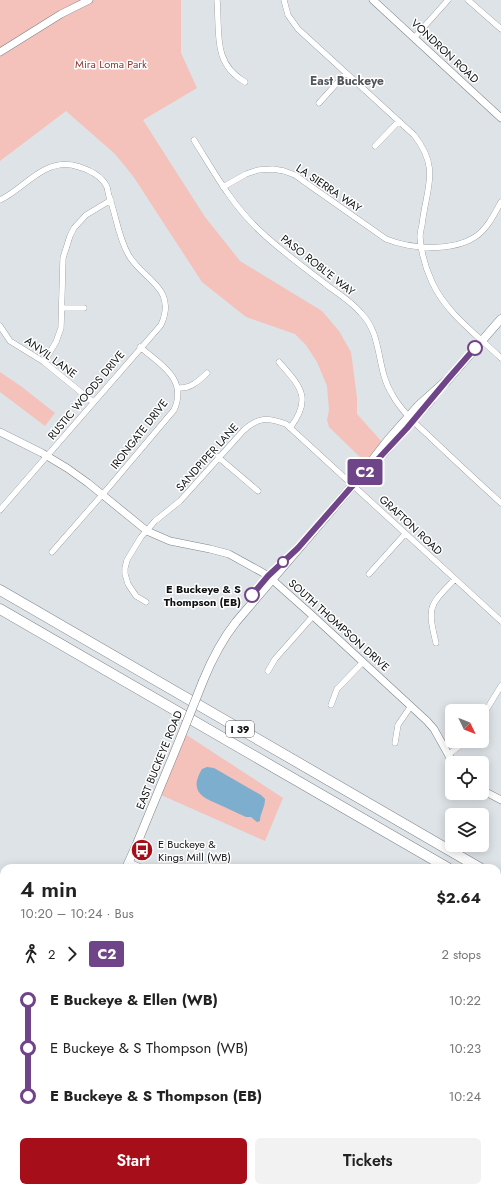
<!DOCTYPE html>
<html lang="en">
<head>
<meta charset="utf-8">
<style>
  :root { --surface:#fff; --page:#f2f2f2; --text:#222; --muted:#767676; --accent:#a60f19 }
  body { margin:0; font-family:Jost,sans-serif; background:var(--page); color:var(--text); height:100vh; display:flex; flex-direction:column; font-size:15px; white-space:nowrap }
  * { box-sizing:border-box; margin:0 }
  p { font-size:13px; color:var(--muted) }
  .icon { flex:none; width:22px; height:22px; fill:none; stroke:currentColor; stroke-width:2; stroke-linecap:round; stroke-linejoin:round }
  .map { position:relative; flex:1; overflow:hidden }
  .drawer { position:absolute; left:0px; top:864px; width:501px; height:328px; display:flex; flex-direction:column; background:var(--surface); border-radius:12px 12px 0 0; box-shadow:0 2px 10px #0003 }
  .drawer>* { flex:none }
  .badge { padding:0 8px; border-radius:3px; font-size:14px; line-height:26px }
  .needle { width:26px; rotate:133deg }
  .controls { position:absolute; left:445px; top:704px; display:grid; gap:8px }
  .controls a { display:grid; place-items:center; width:44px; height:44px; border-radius:6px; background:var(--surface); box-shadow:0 2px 10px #0003; font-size:20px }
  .map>.badge { position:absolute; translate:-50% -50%; box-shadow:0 0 0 2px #fff }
  .legs { display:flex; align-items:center; gap:6px; height:44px; padding:0 20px; font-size:13px }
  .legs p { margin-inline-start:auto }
  .overview { display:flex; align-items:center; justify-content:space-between; height:68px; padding:0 20px }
  h1 { font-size:22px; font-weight:600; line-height:30px }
  .button { display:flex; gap:8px; margin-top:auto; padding:8px 20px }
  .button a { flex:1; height:46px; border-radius:6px; background:var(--accent); color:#fff; font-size:16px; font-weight:600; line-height:46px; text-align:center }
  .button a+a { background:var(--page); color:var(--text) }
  ul { padding:0 20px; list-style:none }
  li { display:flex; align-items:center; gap:14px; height:48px; font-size:15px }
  li i { display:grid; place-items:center; width:6px; height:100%; margin:0 5px; background:currentColor }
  li i::after { content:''; width:10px; height:10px; margin:-5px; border:3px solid; border-radius:50%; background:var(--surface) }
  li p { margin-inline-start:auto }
  li:first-child i { background:linear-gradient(#0000 50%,currentColor 0) }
  li:last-child i { background:linear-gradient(currentColor 50%,#0000 0) }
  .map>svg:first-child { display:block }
</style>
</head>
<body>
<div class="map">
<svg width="501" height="1192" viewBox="0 0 501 1192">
  <rect width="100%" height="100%" fill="#dee3e7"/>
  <path fill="#f4c1bb" d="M0,0H181V53L197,88L143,120L205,217L240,261L322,311L339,331L351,352L357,398V414L382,442L365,462L329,427L327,420L329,410L327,386L317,362L306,345L295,334L246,317L202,282L133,176L115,154L66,111L0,161Z
    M0,372L22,387L55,413L45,426L0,392Z
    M185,734L283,798L265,841L161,795Z"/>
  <path fill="#7daece" d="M207,767L214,768L261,795L265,799C265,808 260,813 260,821L257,822L251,817H246C237,813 229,809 220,805C201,797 189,791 202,769Z"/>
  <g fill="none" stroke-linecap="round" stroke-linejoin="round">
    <g stroke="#7e8387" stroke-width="6">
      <path id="minor" d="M217,0C220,32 212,63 245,82
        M284,0L288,15L298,29L414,135C441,169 426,188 422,225C421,229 420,233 420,237C421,251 426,269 432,282C446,313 477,335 501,358
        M468,0L501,29
        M414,38L448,0
        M319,103L346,73
        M194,140C214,172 232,205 260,231C281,251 305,268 328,286C339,294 352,302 361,313C383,335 376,369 392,394C401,411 416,424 430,437C453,459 477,481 501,503
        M375,146L398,122
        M223,187L246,174L258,170L273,169L284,171L295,175L309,185L386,239C411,249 452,252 475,237C487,229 494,215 501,202
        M0,200C24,189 42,160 72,165C85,168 101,174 107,187C108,190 108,193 109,196C116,215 118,236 128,254C142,280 178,287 161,325L0,510
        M62,308H84
        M0,326L10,341L44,362L93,402
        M44,362L56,342L61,328L63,258L70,236L74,228L86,215L111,200
        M279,362C300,386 313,398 290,428
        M178,388C190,389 199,381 207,373
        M218,457L258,491
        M52,552L109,487L174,410C188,379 161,365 140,347
        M369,574L405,534
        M146,602L136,596L128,584L125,574V568L127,560L141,537L155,521L180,501L243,431C258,417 267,417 286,424L501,621
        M436,643C427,606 429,606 455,579
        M268,671L275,659L313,616
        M331,705L337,689L363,662
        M482,717L501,686
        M395,743L398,725L411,706
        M448,755L466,741
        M129,862L143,868
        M22,1188L24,1192
        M82,1192L85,1188"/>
    </g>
    <g stroke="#7e8387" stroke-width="8">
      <path id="tertiary" d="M373,0L501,118
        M0,52L61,14L89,0
        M0,432L42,453L67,468L88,483L147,531L170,541L210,549L229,554L267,575L313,616L427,721L434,729L453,763
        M482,790L501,800
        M239,1188V1192"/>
    </g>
    <g stroke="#7e8387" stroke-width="9">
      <path id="secondary" d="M445,383L501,319
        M383,454L431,400
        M203,681C212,659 221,641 236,622L353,485L388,440L419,405L448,379
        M126,868L136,846L180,739
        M0,1056L4,1050"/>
    </g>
    <g stroke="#7e8387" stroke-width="11">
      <path id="motorway" d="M0,590L480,868
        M0,609L448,868
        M497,878L501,880
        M497,896L501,899"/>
    </g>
    <use href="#minor" stroke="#fff" stroke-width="5.5"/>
    <use href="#tertiary" stroke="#fff" stroke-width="7"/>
    <use href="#secondary" stroke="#fff" stroke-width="8"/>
    <use href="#motorway" stroke="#fff" stroke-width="10"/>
    <g stroke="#7e8387" stroke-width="9" stroke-linecap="butt">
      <path id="secondary-bridge" d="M180,739L203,681"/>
    </g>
    <use href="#secondary-bridge" stroke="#fff" stroke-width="8"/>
  </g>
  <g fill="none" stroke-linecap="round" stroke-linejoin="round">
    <g stroke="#fff" stroke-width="9">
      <path id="line-1" d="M252,595L268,576L298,548L361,476L380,457L407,428L448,379L475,348"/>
    </g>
    <use href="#line-1" stroke="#704489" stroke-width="6"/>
  </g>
  <defs>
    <g id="bus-disc" transform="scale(1.15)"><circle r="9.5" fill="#a60f19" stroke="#fff"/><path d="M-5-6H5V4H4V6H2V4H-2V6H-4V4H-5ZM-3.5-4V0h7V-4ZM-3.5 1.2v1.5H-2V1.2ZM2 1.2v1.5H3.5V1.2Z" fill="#fff"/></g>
  </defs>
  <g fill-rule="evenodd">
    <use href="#bus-disc" x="142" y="850"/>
  </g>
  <g fill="#fff" stroke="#704489" stroke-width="2">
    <circle cx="475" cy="348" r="7"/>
    <circle cx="283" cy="562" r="5"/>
    <circle cx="252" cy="595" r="7"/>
  </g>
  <g text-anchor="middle" stroke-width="3" stroke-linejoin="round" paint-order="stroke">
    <rect fill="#fff" stroke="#575859" stroke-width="1" x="226" y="721" width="28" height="16" rx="3"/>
    <g font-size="10" font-weight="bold" fill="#0f1112">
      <text x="240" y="733">I 39</text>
    </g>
    <g font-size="11" fill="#0f1112" stroke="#fff">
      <text transform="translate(445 51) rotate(43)" y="4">VONDRON ROAD</text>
      <text transform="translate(329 188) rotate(34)" y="4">LA SIERRA WAY</text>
      <text transform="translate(318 265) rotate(38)" y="4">PASO ROBL'E WAY</text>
      <text transform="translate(51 357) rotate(36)" y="4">ANVIL LANE</text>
      <text transform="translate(86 395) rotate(-50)" y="4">RUSTIC WOODS DRIVE</text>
      <text transform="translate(139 434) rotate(-52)" y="4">IRONGATE DRIVE</text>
      <text transform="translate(207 457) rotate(-48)" y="4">SANDPIPER LANE</text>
      <text transform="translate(411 525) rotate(43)" y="4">GRAFTON ROAD</text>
      <text transform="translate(339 625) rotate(42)" y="4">SOUTH THOMPSON DRIVE</text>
      <text transform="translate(159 760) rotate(-68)" y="4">EAST BUCKEYE ROAD</text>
    </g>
    <g font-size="11" fill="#843c37" stroke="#fff">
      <text x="111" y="68">Mira Loma Park</text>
    </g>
    <g font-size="11" font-weight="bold" fill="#0f1112" stroke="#fff" text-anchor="end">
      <text x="241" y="593">E Buckeye &amp; S<tspan x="241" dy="13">Thompson (EB)</tspan></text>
    </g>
    <g font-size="11" fill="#0f1112" stroke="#fff" text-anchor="start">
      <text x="158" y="848">E Buckeye &amp;<tspan x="158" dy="13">Kings Mill (WB)</tspan></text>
    </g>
    <g font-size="12" font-weight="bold" fill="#52565a" stroke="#fff">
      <text x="347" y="85">East Buckeye</text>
    </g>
  </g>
</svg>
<div class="controls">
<a><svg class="needle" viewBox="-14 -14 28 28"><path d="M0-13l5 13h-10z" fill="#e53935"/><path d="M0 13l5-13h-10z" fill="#767676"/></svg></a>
<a><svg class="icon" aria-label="locate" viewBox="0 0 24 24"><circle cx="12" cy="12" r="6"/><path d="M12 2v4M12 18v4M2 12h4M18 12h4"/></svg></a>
<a><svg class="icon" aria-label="layers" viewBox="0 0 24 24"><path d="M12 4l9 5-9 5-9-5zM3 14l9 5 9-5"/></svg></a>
</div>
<b class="badge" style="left:365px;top:472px;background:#704489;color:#fff">C2</b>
<section class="drawer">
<div class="overview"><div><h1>4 min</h1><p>10:20 – 10:24 · Bus</p></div><b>$2.64</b></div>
<div class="legs"><svg class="icon" aria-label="walk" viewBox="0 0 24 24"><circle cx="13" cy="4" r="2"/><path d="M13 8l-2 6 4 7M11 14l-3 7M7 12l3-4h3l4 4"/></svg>2<svg class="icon" aria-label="forward" viewBox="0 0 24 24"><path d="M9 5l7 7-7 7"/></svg><b class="badge" style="background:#704489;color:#fff">C2</b><p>2 stops</p></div>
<ul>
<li><i style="color:#704489"></i><b>E Buckeye &amp; Ellen (WB)</b><p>10:22</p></li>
<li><i style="color:#704489"></i><span>E Buckeye &amp; S Thompson (WB)</span><p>10:23</p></li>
<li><i style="color:#704489"></i><b>E Buckeye &amp; S Thompson (EB)</b><p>10:24</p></li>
</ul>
<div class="button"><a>Start</a><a>Tickets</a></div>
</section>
</div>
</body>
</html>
